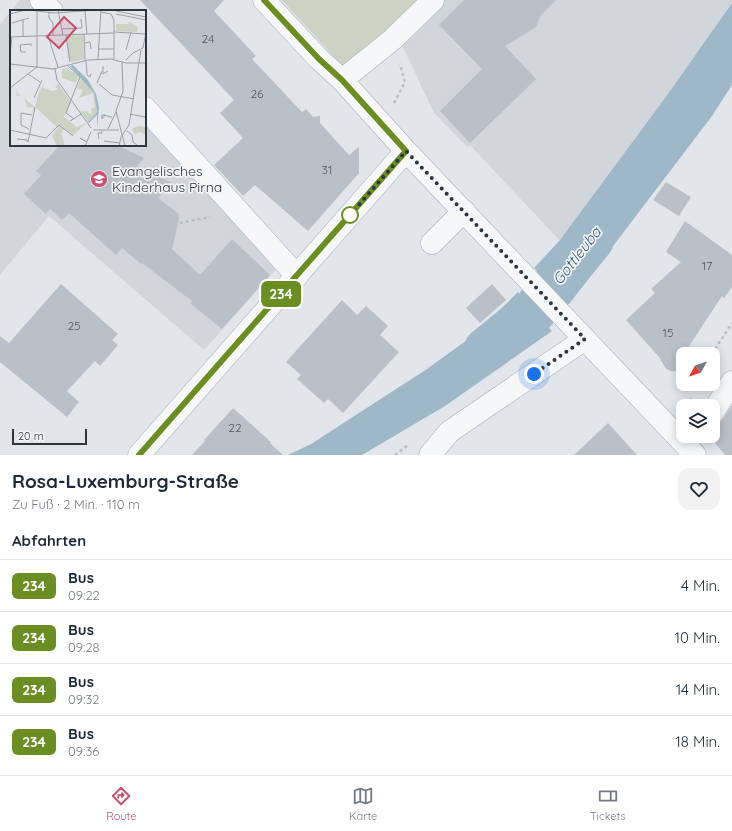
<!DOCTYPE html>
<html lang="de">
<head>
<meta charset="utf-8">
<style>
  :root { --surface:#fff; --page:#f2f2f3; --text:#1f2937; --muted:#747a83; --line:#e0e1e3; --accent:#c84e6e }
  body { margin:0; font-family:Quicksand,sans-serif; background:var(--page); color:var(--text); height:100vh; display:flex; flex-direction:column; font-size:15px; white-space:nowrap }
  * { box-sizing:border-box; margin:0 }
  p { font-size:13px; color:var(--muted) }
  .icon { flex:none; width:22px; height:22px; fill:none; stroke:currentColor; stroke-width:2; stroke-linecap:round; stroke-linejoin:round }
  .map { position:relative; height:455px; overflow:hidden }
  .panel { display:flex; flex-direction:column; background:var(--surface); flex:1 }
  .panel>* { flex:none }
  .badge { padding:0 8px; border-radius:6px; font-size:14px; line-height:26px }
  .needle { width:26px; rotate:230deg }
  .buttons { position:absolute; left:676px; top:347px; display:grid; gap:8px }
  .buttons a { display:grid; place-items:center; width:44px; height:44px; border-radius:8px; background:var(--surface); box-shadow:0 2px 10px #0003; font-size:20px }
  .scale { position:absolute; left:12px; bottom:10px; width:75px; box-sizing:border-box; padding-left:4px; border:2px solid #2b3641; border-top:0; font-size:11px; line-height:14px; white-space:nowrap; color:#2b3641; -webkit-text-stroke:3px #f2f5f7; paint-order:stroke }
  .you { position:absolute; width:20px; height:20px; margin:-10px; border:3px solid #fff; border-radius:50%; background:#1a73e8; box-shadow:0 0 0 6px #1a73e833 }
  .map>.badge { position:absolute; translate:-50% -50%; box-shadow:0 0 0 2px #fff }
  h2 { padding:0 12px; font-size:15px; line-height:36px }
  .round { display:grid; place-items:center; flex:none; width:42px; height:42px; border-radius:12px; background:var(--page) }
  .overview { display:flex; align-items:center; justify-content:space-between; height:68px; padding:0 12px }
  h1 { font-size:19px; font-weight:700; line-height:30px }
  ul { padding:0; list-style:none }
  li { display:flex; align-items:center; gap:12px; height:52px; padding:0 12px; border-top:1px solid var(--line) }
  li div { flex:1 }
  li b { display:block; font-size:15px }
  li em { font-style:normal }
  li .badge { min-width:44px; font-weight:700; text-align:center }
  .tab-bar { display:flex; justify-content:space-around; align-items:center; height:56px; border-top:1px solid var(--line); background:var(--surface); font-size:11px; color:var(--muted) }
  .tab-bar a { display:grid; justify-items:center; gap:2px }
  .tab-bar .active { color:var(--accent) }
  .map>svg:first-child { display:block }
</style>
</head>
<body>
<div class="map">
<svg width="732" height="455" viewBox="0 0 732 455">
  <rect width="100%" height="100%" fill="#e2e6ea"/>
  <path fill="#d1d6dc" d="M20,0H31L41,11H11V145H145V122L279,266L204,350L49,216L0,275V24Z
    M442,0H732V3L665,98L560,241L471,146H466L434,113L400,41Z"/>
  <path fill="#cad3c4" d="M282,0H417L346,70Z"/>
  <path fill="#9fb8c8" d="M732,3V85L712,116L569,304L534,268L560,240L665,98Z
    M518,292L552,331L445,406L362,455H288L311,444L427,369L478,332Z"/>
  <path fill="#e2e6ea" d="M534,268L554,288L570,306H567L533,269Z
    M518,290L554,330L552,331L518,292Z"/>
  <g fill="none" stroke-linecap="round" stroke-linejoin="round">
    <path stroke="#9fb8c8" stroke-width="45" d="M486,350L534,311L592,239"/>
  </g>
  <path fill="#bac0c7" d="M140,0H224L214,11L256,56L252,59L302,112L306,109L313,117L320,116V123L349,155L359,147V173L308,231L255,185L243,196L214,165L243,138L220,113L234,100Z
    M464,0H556L541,15L536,27L505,46L536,79L470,143L440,111L482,69L439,25Z
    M60,145H117L144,158L137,166L172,183L158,198L179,214V220L172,249L200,275L232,239L270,275L222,329L190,303L192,301L142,263L141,264L122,248L116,255L69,213L62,220L50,209L46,214L24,194L41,175L36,171Z
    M666,182L691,197L679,216L653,200Z
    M685,221L732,255V287L724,298L722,296L684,354H683V367L676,371H671L666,369L659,357L626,320L655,293L651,289L681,262L666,252Z
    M61,284L118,334L112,340L118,345L100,366L95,361L67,391L79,402L67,417L0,362V336L9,343Z
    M492,284L506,300L480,323L466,308Z
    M342,300L357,315L366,306L388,326L380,335L399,352L343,413L328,399L324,403L297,379L301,375L286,362Z
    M732,405V455H725L711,438L712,436H713V428L716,424L719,423L723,419Z
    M233,408L271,442L270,443L283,455H192L205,441L204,440Z
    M608,423L637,455H574Z"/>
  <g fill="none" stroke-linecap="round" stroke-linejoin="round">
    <g stroke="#a7aeb4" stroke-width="23">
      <path id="minor" d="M41,0L52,11
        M264,0L319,59L342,80L406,151L695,455
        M342,80L393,39L433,0
        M145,108L297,276
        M432,243L464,211
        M713,412L732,382
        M139,455L406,151
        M430,455L449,432L585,339"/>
    </g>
    <path stroke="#b8bdc1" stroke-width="2.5" stroke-dasharray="3 3" stroke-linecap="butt" d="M394,103L405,82L400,64
      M180,223L210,217
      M712,354L732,323
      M681,405L690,401L691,398
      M395,455L407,446"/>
    <use href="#minor" stroke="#f5f7f8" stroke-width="22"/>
  </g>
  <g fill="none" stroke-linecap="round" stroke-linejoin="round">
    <g stroke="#fff" stroke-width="9">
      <path id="line" d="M139,455L406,151L342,80L319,59L264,0"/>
    </g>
    <use href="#line" stroke="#6b8e23" stroke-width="6"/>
    <path stroke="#2b3641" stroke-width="4" stroke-dasharray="0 7.2" d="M350,215L406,151L585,339L534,374"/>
  </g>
  <defs>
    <g id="school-disc" transform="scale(0.9)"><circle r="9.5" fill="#c84e6e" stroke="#f2f5f7"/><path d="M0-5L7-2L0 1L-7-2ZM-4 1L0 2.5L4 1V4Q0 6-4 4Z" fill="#fff"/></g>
  </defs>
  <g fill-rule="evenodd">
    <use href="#school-disc" x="99" y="179"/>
  </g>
  <circle fill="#fff" stroke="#6b8e23" stroke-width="2" cx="350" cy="215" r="8"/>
  <g text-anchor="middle" stroke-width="3.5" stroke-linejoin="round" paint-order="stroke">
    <g font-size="12" fill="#4f5862">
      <text x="208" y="43">24</text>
      <text x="257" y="98">26</text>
      <text x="327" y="174">31</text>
      <text x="707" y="270">17</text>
      <text x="74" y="330">25</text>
      <text x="668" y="337">15</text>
      <text x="235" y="432">22</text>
    </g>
    <g font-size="14" fill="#2b3641" stroke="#f2f5f7" text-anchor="start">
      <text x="112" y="176">Evangelisches<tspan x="112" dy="16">Kinderhaus Pirna</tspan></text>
    </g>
    <g font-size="15" font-style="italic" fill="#375973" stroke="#f2f5f7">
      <text transform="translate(577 256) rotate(-52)" y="5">Gottleuba</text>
    </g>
  </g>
  <g transform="translate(10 10)">
    <rect width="136" height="136" fill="#e2e6ea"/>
    <path d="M119,12L128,17L127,22L106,21V14H118ZM73,25L74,49L62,52L58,48L56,26ZM60,57L79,74L84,83L87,102L78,112L70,101H77L82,105L81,99L85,97L84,104L85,97L83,83L69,88L73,80L67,78L71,67ZM58,58L68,66L66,73L52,68V59ZM36,72L33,78L43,81L48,79L45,77L48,74L61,92L54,107L67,117L76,113L63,126L50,115L47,117L25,97L23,102V97L17,98L15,90L11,85L6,86L7,83L2,78L25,97L29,82ZM49,116L54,119L51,123L55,136H47L42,126ZM129,116L136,117V125L129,122L125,125L122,118Z" fill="#cad3c4"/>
    <path d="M63,55L78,70L86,84L89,97L87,119V105L79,113L78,112L87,102L84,83L60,56Z" fill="#9fb8c8"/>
    <path fill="none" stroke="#99a0a6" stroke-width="1" d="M18,0L44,3L88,0M27,0V57M48,0L53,25M75,1L77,24M106,1L136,7M39,2V8L43,13V26M91,2L101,4L104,10V49M0,4L15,0M106,4L136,10M13,10V26M2,13L19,8M52,19L72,18L71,9M104,22L136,24M74,24L75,50M56,25L60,52M38,26L48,57M0,27L104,23M75,33L80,32L81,39M88,39H104M116,40L121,22M16,42H11L10,35L21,34V36M0,43L2,27M88,49L91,0M116,50L123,43L133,38L136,22M76,51L77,65L80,67L81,64M112,52L113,81L106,101L115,136M0,54L43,59L78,50L101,49L116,53H136M58,56L70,67L56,103L64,109M93,56V64L98,61M45,59L47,70L81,118M18,64L30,72M87,73L92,61M89,74L102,85L124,89M0,78L27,57M24,88L32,70M120,104L135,107M95,105L92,109V105H95L100,107H102M60,111L71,104M19,119L11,115V103L22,105M98,119L106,102M0,120L36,128M83,120H109M117,121L122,125L123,132L128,136M36,128L49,115L63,126M7,129L17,130L18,132L25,97M89,129L88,123H92V120M75,131L70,128L77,132M94,131L110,133M75,136L81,122M109,136L111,127L119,115L131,40"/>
    <path fill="#c84e6e" fill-opacity="0.15" stroke="#c84e6e" stroke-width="2" d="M54,7L66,18L49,38L37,27Z"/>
    <rect width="136" height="136" fill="none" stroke="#2b3641" stroke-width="2"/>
  </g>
</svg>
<div class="buttons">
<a><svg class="needle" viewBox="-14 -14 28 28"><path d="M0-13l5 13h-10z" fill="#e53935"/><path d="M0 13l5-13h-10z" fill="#747a83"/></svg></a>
<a><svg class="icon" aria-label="layers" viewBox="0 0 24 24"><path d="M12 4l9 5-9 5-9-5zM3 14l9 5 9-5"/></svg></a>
</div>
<div class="scale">20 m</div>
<div class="you" style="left:534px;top:374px"></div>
<b class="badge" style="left:281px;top:294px;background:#6b8e23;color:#fff">234</b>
</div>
<section class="panel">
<div class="overview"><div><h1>Rosa-Luxemburg-Straße</h1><p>Zu Fuß · 2 Min. · 110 m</p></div><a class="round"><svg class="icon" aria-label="heart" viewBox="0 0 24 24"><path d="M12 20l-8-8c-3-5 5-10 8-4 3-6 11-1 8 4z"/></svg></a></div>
<h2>Abfahrten</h2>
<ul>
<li><span class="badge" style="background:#6b8e23;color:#fff">234</span><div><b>Bus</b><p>09:22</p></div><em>4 Min.</em></li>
<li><span class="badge" style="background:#6b8e23;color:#fff">234</span><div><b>Bus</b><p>09:28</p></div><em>10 Min.</em></li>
<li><span class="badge" style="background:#6b8e23;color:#fff">234</span><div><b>Bus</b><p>09:32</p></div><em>14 Min.</em></li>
<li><span class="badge" style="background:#6b8e23;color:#fff">234</span><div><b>Bus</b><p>09:36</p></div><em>18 Min.</em></li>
</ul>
</section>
<nav class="tab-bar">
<a class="active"><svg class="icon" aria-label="directions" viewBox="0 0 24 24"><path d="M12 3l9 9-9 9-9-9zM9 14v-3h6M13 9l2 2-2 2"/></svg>Route</a>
<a><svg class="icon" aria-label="map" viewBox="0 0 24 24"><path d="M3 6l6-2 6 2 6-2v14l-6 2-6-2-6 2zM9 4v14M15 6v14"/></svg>Karte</a>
<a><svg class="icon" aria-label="tickets" viewBox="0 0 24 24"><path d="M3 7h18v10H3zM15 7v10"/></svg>Tickets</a>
</nav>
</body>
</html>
